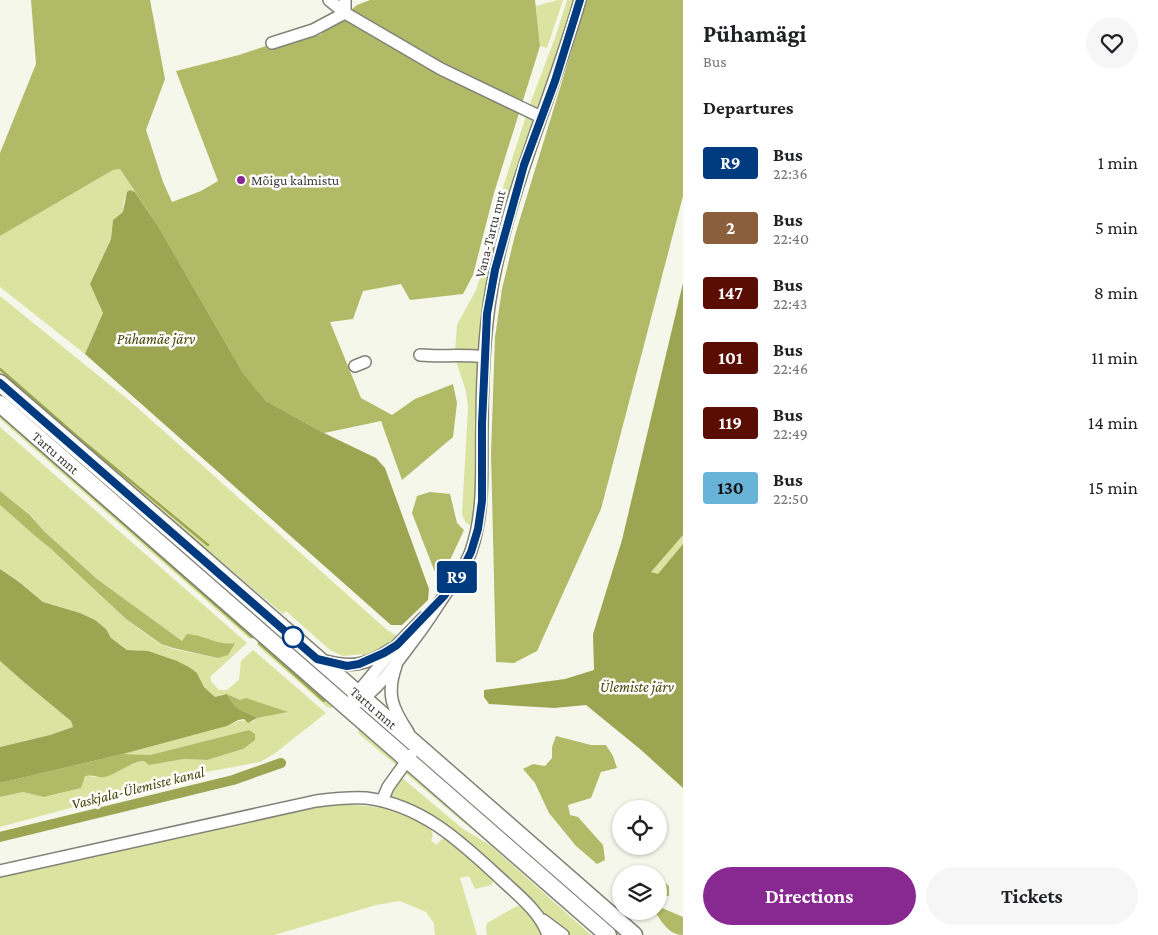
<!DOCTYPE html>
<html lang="en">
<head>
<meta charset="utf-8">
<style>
  :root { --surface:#fff; --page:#f6f6f6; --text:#202124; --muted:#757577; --accent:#882891 }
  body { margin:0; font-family:"Crimson Pro",serif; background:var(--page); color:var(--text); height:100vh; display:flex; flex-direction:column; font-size:19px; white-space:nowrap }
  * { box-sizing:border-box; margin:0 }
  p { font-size:16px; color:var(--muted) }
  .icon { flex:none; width:28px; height:28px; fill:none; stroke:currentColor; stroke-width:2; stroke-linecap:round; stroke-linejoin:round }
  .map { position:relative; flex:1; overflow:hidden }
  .sheet { display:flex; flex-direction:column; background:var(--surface); width:475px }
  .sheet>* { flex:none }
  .badge { padding:0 10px; border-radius:4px; font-size:18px; line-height:32px }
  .buttons { position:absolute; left:612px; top:800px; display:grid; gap:10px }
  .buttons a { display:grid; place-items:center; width:55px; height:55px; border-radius:50%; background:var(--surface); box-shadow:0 1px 4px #0004; font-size:25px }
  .map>.badge { position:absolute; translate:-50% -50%; box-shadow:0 0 0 2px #fff }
  h2 { padding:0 20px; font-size:19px; line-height:45px }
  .round { display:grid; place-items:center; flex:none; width:52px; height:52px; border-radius:26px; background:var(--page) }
  .summary { display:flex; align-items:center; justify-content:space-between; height:85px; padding:0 20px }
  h1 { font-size:24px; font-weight:700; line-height:38px }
  .button { display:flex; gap:10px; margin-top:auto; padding:10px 20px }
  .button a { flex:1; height:58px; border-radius:30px; background:var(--accent); color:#fff; font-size:20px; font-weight:700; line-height:58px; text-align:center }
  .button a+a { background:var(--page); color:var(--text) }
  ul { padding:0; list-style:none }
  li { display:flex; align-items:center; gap:15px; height:65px; padding:0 20px }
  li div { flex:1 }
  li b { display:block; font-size:19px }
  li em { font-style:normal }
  li .badge { min-width:55px; font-weight:700; text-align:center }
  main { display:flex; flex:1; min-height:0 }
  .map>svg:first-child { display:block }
</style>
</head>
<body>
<main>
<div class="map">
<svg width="683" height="935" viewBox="0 0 683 935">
  <rect width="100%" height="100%" fill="#f4f7ea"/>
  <path fill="#dae3a0" d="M558,0H563L547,48L540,46L536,6Z
    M567,0H573L574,6L540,105L537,108L529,107L556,35Z
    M527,113L532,119V124L510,194L482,319L478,350L476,351L455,352L457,325L476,290L480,278L504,184Z
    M120,169L135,192L130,190L124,200L123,212L113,220L111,238L90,284L103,313L85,354L0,287V236L113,170Z
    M0,296L131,402L387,630L397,636L387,645L364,658L362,654L343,656L330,650L286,611L283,614L0,375Z
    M456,361H477L478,363L476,498L473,526L466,523L462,515L468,407L466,391Z
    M0,413L253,634L250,639L0,419Z
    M0,427L247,643L210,677L212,683L219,690H227L239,680L241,661L253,650L326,713L274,754L260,762L168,779L103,799L0,827V797L23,792L45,797L80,788L85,776C90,775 92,777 97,777C113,776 128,763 144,761L149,765L184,759L207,760L243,749L249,730L150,755L123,754L227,726C236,721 241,719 252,722L257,718L287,712L240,700L227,694L215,697L204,687L197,673L138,650H127L111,638L106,629L95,620L80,613L43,602L19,582L0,569V505L34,535L51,549L126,619L143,632L160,644L173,649L218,658L234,643L228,644L182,641L172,634L97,579L45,532L32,516L0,491Z
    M683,535V544L658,575L651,572Z
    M261,642L331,704L332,707L331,708L327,707L257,645Z
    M0,661L25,683L71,721L73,727L50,735L0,747Z
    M360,728L396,759V765L359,734L358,731Z
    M417,755L626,935H618L414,758Z
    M408,771L483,836L463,822L404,772Z
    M401,777L463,829L490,845L591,935H551L456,833L393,801C388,791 395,784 401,777Z
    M328,805C359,804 391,806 419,821C428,827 436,829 431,841L437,845C441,840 442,837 449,839L494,880L491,885L475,889L469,876L460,878L477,935H435L434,923L426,912L400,901L376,905L274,935H0V876Z
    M517,906L522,907L535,921L542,935H487L486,929L487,923Z"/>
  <path fill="#b0ba67" d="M31,0H150L165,79L146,130L163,182L172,202L201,191L218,181L176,71L239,55L272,44L320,35L357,5L370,0H535L540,46L494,193L473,275L463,294L410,300L401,284L363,291L353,319L330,322L361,398L392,415L415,399L453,384L457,403L453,437L402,480L381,421L324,433L266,401L243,373L158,226L120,169L113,170L0,236V153L36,64Z
    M587,0H683V196L601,509L537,651L514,663L496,662L491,453L495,337L502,289L515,235Z
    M0,491L30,515L45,532L97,579L182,641L187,634C204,635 218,646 235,643L228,655L218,658L173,648L161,644L126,619L51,549L34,535L0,505Z
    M430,492L450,494L457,523L464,530L443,575H439L434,570L412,513L417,496Z
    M227,694L240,700L246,698L288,712L257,718C240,708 239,714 227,694Z
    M249,730L255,734V740L243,749L207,760L184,759L149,765L144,761C130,762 119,773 105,777C98,778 92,774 85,776L81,788L44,797L23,792L0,797V783L123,754L150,755Z
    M556,736L591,745H606L613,756L617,768L601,772L591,798L568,805L570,815L578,817L603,845L605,860L597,864L576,846L549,813L535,783L523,769L533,764L545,766L552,758V747Z
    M659,879L669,886V896H659Z
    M662,908L683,917V935C670,935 662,923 656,913Z"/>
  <path fill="#9ca552" d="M130,190L135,192L158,226L243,373L266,401L324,433L376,458L385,468L429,589L428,600L402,625H391L85,354L103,313L90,284L111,239L113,220L123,212L127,192Z
    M683,283V535L651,572L658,574L683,544V788L640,749L586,705L554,708L489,704L484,697V690L565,679L594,670L593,634L622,540Z
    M0,569L19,582L43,602L80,613L95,620L106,629L111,638L127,650L148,651L177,661L189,667L197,673L204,687L215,697L227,694C239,714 240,708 257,718L248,723L244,719L238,720L227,726L123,754L0,783V747L50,735L73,727L71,721L25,683L0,661Z"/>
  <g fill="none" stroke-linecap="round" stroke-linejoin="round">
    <path stroke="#9ca552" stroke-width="2.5" d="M0,369L80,439L208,545
      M0,415L252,637
      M259,643L324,701"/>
    <path stroke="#9ca552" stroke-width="10" d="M0,837L233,780L281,763"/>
    <g stroke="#818378" stroke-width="14">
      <path id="minor" d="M345,0V13L441,69L541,117
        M272,43L313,30L345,13L329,0
        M420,355C442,357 463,354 484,357
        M355,366L365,362
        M321,660C352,668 365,666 391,649
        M396,666C386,694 392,708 408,732
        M353,698L397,645L423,618
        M358,702C380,688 400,658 416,637C427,623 436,608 446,593C455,580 466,566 471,551C485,511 481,468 482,427C482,375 484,322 495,272C514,178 554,91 580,0
        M382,801L388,787L411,755
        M0,871L316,801C332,799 349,797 366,798C423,805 462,843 502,880C519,896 540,912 548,935
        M543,920L563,935"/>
    </g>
    <g stroke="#818378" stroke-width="19">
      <g id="highway">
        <path id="s1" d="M0,383L182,540L634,935"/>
        <path id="s2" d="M0,404L608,935"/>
      </g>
    </g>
    <use href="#minor" stroke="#fff" stroke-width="11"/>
    <use href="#highway" stroke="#fff" stroke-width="16"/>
  </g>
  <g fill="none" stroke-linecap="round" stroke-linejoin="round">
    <g stroke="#fff" stroke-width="11">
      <path id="line" d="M0,383L317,659L347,666L359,664L384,653L397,645L444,596L465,564L471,552L478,529L482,501V424L487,314L495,270L524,165L555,81L580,0"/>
    </g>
    <use href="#line" stroke="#003b80" stroke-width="8"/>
  </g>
  <circle fill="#882891" stroke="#fff" stroke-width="2" cx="241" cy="180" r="5"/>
  <circle fill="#fff" stroke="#003b80" stroke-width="2.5" cx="293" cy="637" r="10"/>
  <g text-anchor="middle" stroke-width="5" stroke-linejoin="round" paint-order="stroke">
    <g font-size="14" fill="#3b3b36" stroke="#fff" text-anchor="start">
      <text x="251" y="185">Mõigu kalmistu</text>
    </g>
    <g font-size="14" fill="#3b3b36" stroke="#fff">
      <text transform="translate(490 234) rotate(-76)" y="5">Vana-Tartu mnt</text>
      <text dy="5" stroke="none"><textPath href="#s2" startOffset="74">Tartu mnt</textPath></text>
      <text dy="5" stroke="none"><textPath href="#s1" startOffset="495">Tartu mnt</textPath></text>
    </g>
    <g font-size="15" font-style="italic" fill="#434807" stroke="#fff">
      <text x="156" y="344">Pühamäe järv</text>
      <text x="637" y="692">Ülemiste järv</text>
      <text transform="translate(138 788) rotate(-14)" y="5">Vaskjala-Ülemiste kanal</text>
    </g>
  </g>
</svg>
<div class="buttons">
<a><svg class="icon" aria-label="locate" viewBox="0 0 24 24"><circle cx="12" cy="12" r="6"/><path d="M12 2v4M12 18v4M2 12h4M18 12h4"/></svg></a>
<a><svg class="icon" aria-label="layers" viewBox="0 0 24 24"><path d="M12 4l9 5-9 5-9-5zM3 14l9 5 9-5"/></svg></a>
</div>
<b class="badge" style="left:457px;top:577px;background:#003b80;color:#fff">R9</b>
</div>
<section class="sheet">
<div class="summary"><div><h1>Pühamägi</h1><p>Bus</p></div><a class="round"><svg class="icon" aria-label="heart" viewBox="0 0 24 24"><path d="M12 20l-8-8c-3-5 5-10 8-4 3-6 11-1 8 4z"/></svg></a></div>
<h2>Departures</h2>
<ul>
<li><span class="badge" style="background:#003b80;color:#fff">R9</span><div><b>Bus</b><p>22:36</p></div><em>1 min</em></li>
<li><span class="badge" style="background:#8b5e3c;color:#fff">2</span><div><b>Bus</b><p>22:40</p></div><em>5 min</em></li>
<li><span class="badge" style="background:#5a0e03;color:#fff">147</span><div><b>Bus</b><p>22:43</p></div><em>8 min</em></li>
<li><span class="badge" style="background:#5a0e03;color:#fff">101</span><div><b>Bus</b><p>22:46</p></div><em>11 min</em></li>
<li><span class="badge" style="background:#5a0e03;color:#fff">119</span><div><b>Bus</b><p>22:49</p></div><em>14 min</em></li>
<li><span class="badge" style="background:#69b3d9;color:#111">130</span><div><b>Bus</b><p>22:50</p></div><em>15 min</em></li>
</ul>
<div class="button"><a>Directions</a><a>Tickets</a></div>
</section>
</main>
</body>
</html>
